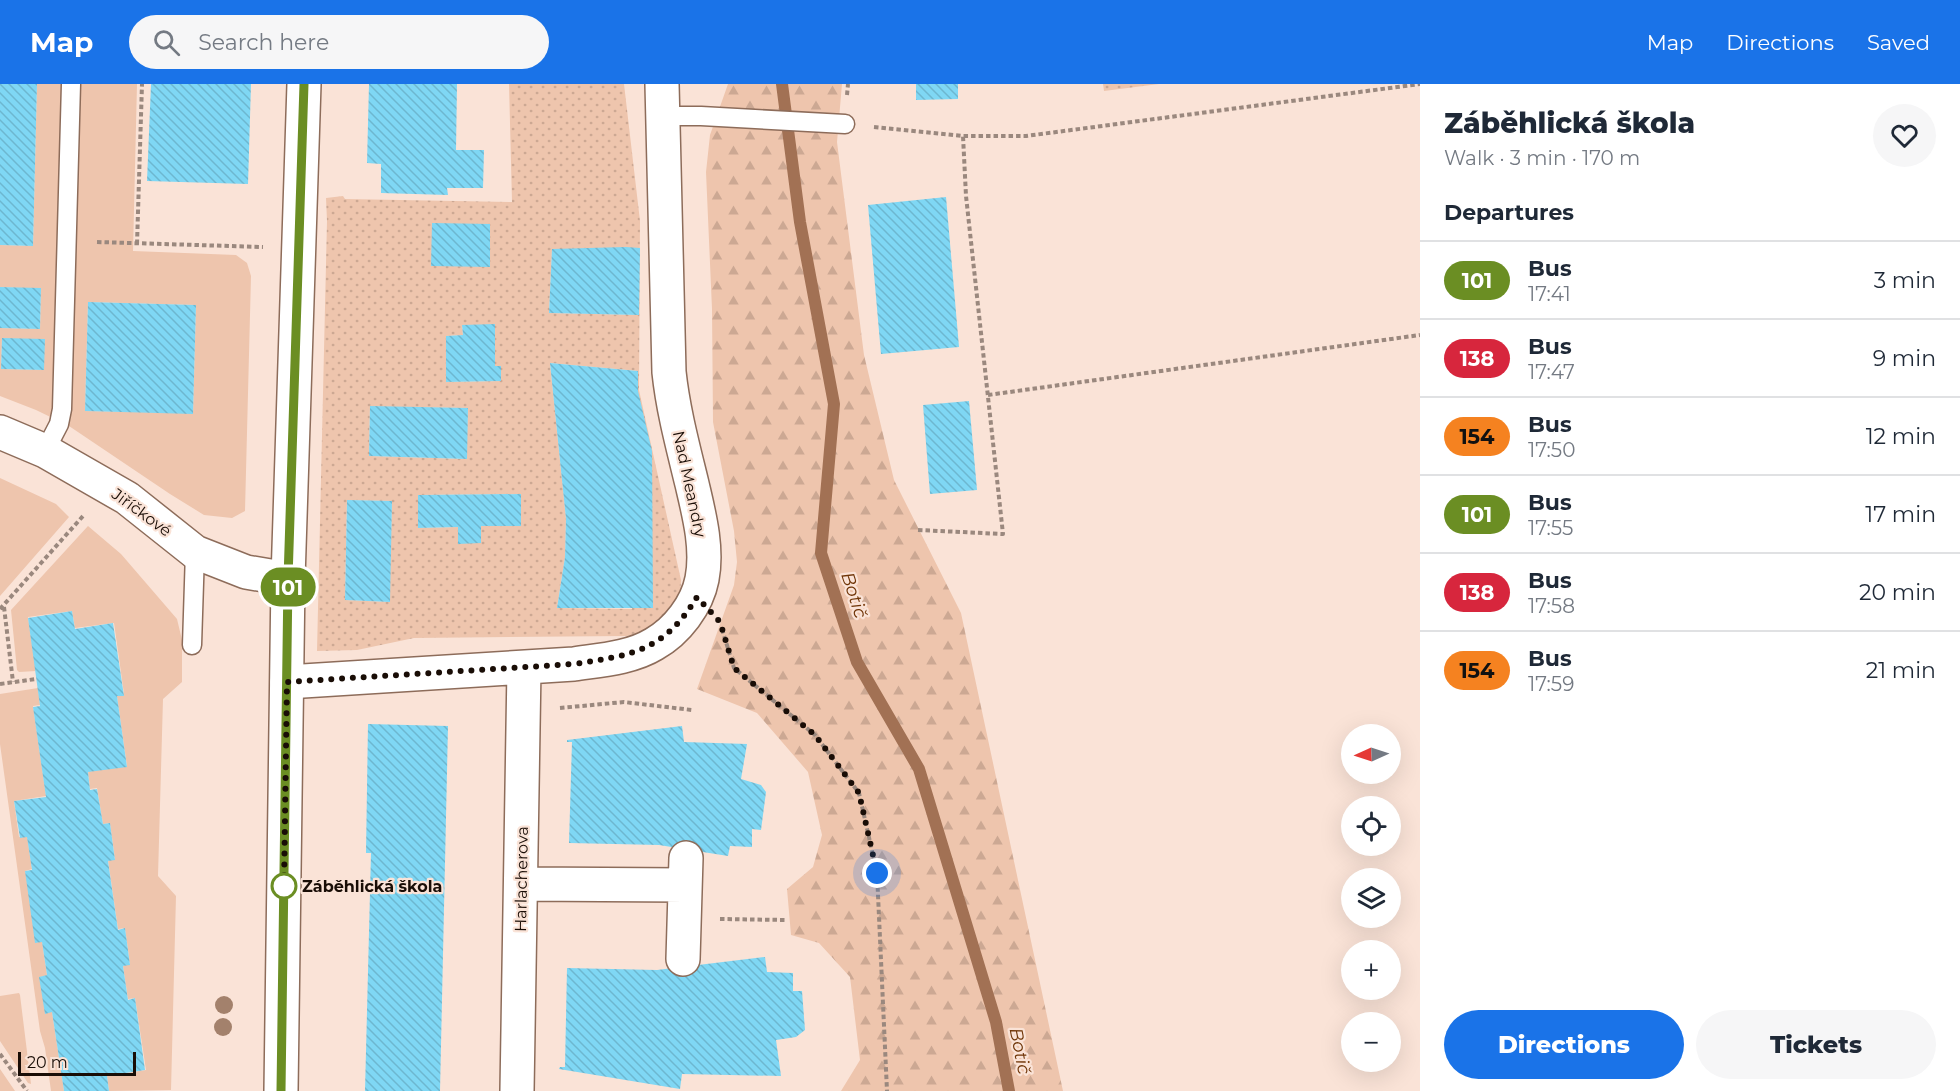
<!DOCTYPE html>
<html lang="en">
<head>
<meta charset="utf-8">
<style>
  :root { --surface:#fff; --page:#f6f6f7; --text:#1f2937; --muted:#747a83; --line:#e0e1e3; --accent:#1a73e8 }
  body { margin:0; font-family:Montserrat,sans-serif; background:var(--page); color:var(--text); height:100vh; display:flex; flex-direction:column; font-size:22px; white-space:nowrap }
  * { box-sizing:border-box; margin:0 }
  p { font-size:20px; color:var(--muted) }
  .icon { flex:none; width:33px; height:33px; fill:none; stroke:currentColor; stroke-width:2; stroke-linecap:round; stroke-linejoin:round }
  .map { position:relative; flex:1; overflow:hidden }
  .sheet { display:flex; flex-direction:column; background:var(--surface); width:540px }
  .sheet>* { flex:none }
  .badge { padding:0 12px; border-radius:20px; font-size:21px; line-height:39px }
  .needle { width:39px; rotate:267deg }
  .buttons { position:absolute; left:1341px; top:640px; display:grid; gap:12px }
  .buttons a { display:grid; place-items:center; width:60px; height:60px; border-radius:50%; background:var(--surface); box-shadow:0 6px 24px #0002; font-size:30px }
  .scale { position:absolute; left:18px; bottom:15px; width:118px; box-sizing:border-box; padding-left:6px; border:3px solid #190d06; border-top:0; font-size:16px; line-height:21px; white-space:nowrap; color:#190d06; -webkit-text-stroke:4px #fae3d7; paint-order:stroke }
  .you { position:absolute; width:30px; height:30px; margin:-15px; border:4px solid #fff; border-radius:50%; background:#1a73e8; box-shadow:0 0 0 9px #1a73e833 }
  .map>.badge { position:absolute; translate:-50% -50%; box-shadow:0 0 0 3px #fff }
  h2 { padding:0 24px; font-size:22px; line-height:54px }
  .round { display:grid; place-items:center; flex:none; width:63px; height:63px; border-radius:32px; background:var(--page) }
  .headline { display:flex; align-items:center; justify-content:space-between; height:102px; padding:0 24px }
  h1 { font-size:28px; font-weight:800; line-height:45px }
  .primary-button { display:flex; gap:12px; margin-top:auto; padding:12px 24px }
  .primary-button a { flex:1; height:69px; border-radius:36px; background:var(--accent); color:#fff; font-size:24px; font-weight:800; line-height:69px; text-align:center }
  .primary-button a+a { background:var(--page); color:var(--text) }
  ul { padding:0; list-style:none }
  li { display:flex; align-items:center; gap:18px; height:78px; padding:0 24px; border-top:2px solid var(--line) }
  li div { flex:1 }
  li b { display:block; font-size:22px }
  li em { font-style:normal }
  li .badge { min-width:66px; font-weight:700; text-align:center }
  header { display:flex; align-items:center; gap:36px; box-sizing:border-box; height:84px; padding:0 30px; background:var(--accent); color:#fff }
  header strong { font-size:28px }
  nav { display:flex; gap:33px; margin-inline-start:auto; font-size:21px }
  .search { width:420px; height:54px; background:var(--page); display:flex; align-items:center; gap:15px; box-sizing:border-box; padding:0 21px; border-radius:33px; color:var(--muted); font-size:22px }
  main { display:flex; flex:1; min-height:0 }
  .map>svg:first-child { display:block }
</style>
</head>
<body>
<header>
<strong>Map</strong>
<div class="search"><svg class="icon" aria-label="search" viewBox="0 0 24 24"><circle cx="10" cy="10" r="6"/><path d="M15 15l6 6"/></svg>Search here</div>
<nav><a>Map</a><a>Directions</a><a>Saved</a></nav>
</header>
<main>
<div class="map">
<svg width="1420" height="1007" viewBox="0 0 1420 1007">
  <defs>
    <pattern id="forest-firs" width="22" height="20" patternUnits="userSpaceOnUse" patternTransform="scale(1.5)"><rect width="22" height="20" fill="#eec5ad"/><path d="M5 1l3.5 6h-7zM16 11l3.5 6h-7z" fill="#cca893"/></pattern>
    <pattern id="garden-dots" width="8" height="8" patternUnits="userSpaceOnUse" patternTransform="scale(1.5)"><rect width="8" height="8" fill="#eec5ad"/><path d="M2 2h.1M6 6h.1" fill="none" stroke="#cca893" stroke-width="1.8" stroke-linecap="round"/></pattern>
    <pattern id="building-back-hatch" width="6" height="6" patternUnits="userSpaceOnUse" patternTransform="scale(1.5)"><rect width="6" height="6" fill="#7fd7f4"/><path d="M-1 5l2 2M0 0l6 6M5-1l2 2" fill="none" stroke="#6db7d0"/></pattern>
  </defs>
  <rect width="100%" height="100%" fill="#fae3d7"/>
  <path fill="#eec5ad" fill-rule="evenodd" d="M37,0H137L133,167L236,171L247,179L251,192L245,427L232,434L204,431L170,410L69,342L36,326L0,312V244L40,245L41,205L0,203V161L33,162ZM88,218L196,221L193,329L85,327ZM2,254L44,286L1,285Z
    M0,394L56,420L69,433L0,512Z
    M88,442L121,470L177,535L182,556V598L163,615L158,792L176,812L171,1006L109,1007L107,992L146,986L135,914L128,915L123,882L130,880L125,844L118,845L108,776L115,775L110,739L103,740L97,704L90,705L88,687L127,682L117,612L124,610L114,539L75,544L72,527L28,533L36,587L19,588L17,586L11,526Z
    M38,604L40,621L33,622L46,712L14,717L19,753L27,752L32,785L25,787L42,858L47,891L41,893L52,928L64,1007H51L45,964L40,947L0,660V610Z
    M19,909L20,911L31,1000L28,999L0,957V912Z
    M0,985L15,1007H0Z"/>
  <path fill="url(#forest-firs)" d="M728,0H842L837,58L864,271L894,396L961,529L1063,1007H841L860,976L850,893L819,859L791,851L787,805L813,783L822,751L808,688L757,629L697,605L734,501L737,478L734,447L713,338L712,225L706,88L710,51Z"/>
  <path fill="url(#garden-dots)" fill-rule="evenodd" d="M509,0H624L640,137L639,306L681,496L680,515L665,543L627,552L414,554L357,566L317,567L327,137L326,114L343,112L345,115L512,118ZM639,164V231L549,229L552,166ZM462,242L495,282H501V297L446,298V252L463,251ZM550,279L638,287L632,525L557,524L565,473L566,435ZM370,323L468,324L466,375L369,372ZM521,410V442H481V459H458V443L418,444V411ZM347,416L392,417L389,518L345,516Z
    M1103,0H1159L1104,7Z"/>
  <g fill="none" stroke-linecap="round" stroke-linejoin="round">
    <path stroke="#a27154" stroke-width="12" d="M782,0L800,138L834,320L821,469L857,578L919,685L996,938L1009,1007"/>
  </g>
  <path fill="url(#building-back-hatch)" d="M0,0H37L33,162L0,161Z
    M151,0H251L248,100L147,97Z
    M369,0H457L456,66H484L483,104H447L448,111L381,109V80L367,79Z
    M916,0H958V15L916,16Z
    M946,113L959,263L881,270L868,121Z
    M432,139L490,140V183L431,182Z
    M626,163L640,164L639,231L549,229L552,165Z
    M0,203L41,204L40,245L0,244Z
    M88,218L196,221L193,330L85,327Z
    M495,240V282H501V297L446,298V252L463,251L462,241Z
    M2,254L45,255L44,286L1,285Z
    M550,279L638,287V307L652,367L653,524H557L565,473L566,435Z
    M969,317L977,406L930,410L923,321Z
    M370,322L468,324L467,375L369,372Z
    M521,410V442H481V459L458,460V443L418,444V411Z
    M347,416L392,417L390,518L345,516Z
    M72,527L75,545L113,539L124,612H117L127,683L88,688L90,706L97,705L103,740L110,739L115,776L108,777L118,846L125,844L130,881L123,882L128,916L135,914L145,986L107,992L109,1007H64L52,928L45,930L39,893L47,891L42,858L35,859L25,787L32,786L27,753L20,754L14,717L46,713L33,623L40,622L28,534Z
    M368,640L448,642L440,1007H365L371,769H366Z
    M682,642L684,658L747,660L741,695L761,701L766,708L761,746L752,745V763L730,762L728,772L659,761L569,759L572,658H567V656Z
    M765,873L767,888L793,889V907H802L805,946L796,953L776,956L781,992L682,990L680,1005L559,985L560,983H565L567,884L657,886Z"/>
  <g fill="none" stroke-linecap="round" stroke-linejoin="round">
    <g stroke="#8d6c5a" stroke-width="21">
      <path id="lane" d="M663,32H701L845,40
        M45,367L59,340L62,325L71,0
        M192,561L195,468"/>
    </g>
    <g stroke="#8d6c5a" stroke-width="36">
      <path id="street" d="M0,348L45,367L127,414L195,468L246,488L288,495
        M287,598L574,580C601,576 631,574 654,560C677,547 697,521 702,495C708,464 699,430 692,400C683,363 673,326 669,288L662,0
        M521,800L685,801
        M683,875L686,774
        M517,1007L524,584"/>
    </g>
    <g stroke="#8d6c5a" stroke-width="36">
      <path id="secondary" d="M281,1007L288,495L304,0"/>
    </g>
    <path stroke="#9a887e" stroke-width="4" stroke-dasharray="4.5 3" stroke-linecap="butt" d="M847,11L848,0
      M874,43L963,52H1026L1420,0
      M97,158L263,163
      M137,160L142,0
      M988,311L1420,251
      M918,446L1003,450L966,112L963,52
      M4,523L13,598
      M0,525L83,432
      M722,545L734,584L815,651L859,709L877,789L887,1007
      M0,600L36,595
      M560,624L624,618L692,626
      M720,835L786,836
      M0,970L27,1007"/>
    <use href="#lane" stroke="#fff" stroke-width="18"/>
    <use href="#street" stroke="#fff" stroke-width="33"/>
    <use href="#secondary" stroke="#fff" stroke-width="33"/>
  </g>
  <g fill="#a3816c">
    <circle cx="224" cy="921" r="9"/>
    <circle cx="223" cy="943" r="9"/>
  </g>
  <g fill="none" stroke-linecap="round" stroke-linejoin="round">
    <g stroke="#fff" stroke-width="14">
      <path id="line" d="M281,1007L288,495L304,0"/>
    </g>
    <use href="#line" stroke="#6b8e23" stroke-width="9"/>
    <path stroke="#190d06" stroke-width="6" stroke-dasharray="0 10.8" d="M284,802L287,598L574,580C633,571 664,567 697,513L720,538L734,584L815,651L859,709L877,789"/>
  </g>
  <circle fill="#fff" stroke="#6b8e23" stroke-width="3" cx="284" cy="802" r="12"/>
  <g text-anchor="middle" stroke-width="4.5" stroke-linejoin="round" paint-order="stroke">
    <g font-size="16" fill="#190d06" stroke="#fae3d7">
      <text transform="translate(690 400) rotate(78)" y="6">Nad Meandry</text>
      <text transform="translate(142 428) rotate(36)" y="6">Jiříčkové</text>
      <text transform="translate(521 795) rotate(-89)" y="6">Harlacherova</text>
    </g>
    <g font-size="16" font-weight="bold" fill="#190d06" stroke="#fae3d7" text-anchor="start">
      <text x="302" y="808">Záběhlická škola</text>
    </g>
    <g font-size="18" font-style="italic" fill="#6f3406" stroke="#fae3d7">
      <text transform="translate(854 511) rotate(72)" y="6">Botič</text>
      <text transform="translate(1020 967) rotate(79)" y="6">Botič</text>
    </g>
  </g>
</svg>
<div class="buttons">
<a><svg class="needle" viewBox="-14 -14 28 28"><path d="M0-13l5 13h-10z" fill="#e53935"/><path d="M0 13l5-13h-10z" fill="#747a83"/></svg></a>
<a><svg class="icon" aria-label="locate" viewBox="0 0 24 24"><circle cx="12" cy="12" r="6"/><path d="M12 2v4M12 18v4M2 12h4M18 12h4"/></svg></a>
<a><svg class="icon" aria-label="layers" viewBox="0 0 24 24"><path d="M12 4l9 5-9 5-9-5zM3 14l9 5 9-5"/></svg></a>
<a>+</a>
<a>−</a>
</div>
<div class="scale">20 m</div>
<div class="you" style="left:877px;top:789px"></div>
<b class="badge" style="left:288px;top:503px;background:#6b8e23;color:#fff">101</b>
</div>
<section class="sheet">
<div class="headline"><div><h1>Záběhlická škola</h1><p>Walk · 3 min · 170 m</p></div><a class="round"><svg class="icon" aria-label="heart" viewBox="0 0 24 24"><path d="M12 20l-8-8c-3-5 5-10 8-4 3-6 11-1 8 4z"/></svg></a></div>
<h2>Departures</h2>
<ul>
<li><span class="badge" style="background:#6b8e23;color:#fff">101</span><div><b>Bus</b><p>17:41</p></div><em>3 min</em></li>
<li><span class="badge" style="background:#d7263d;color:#fff">138</span><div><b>Bus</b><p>17:47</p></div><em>9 min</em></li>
<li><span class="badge" style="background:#f58220;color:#111">154</span><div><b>Bus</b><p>17:50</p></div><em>12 min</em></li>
<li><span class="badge" style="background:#6b8e23;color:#fff">101</span><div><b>Bus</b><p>17:55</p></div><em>17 min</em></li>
<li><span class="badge" style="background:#d7263d;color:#fff">138</span><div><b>Bus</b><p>17:58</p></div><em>20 min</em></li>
<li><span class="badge" style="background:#f58220;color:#111">154</span><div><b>Bus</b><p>17:59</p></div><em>21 min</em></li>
</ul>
<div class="primary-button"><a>Directions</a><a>Tickets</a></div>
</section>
</main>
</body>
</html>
